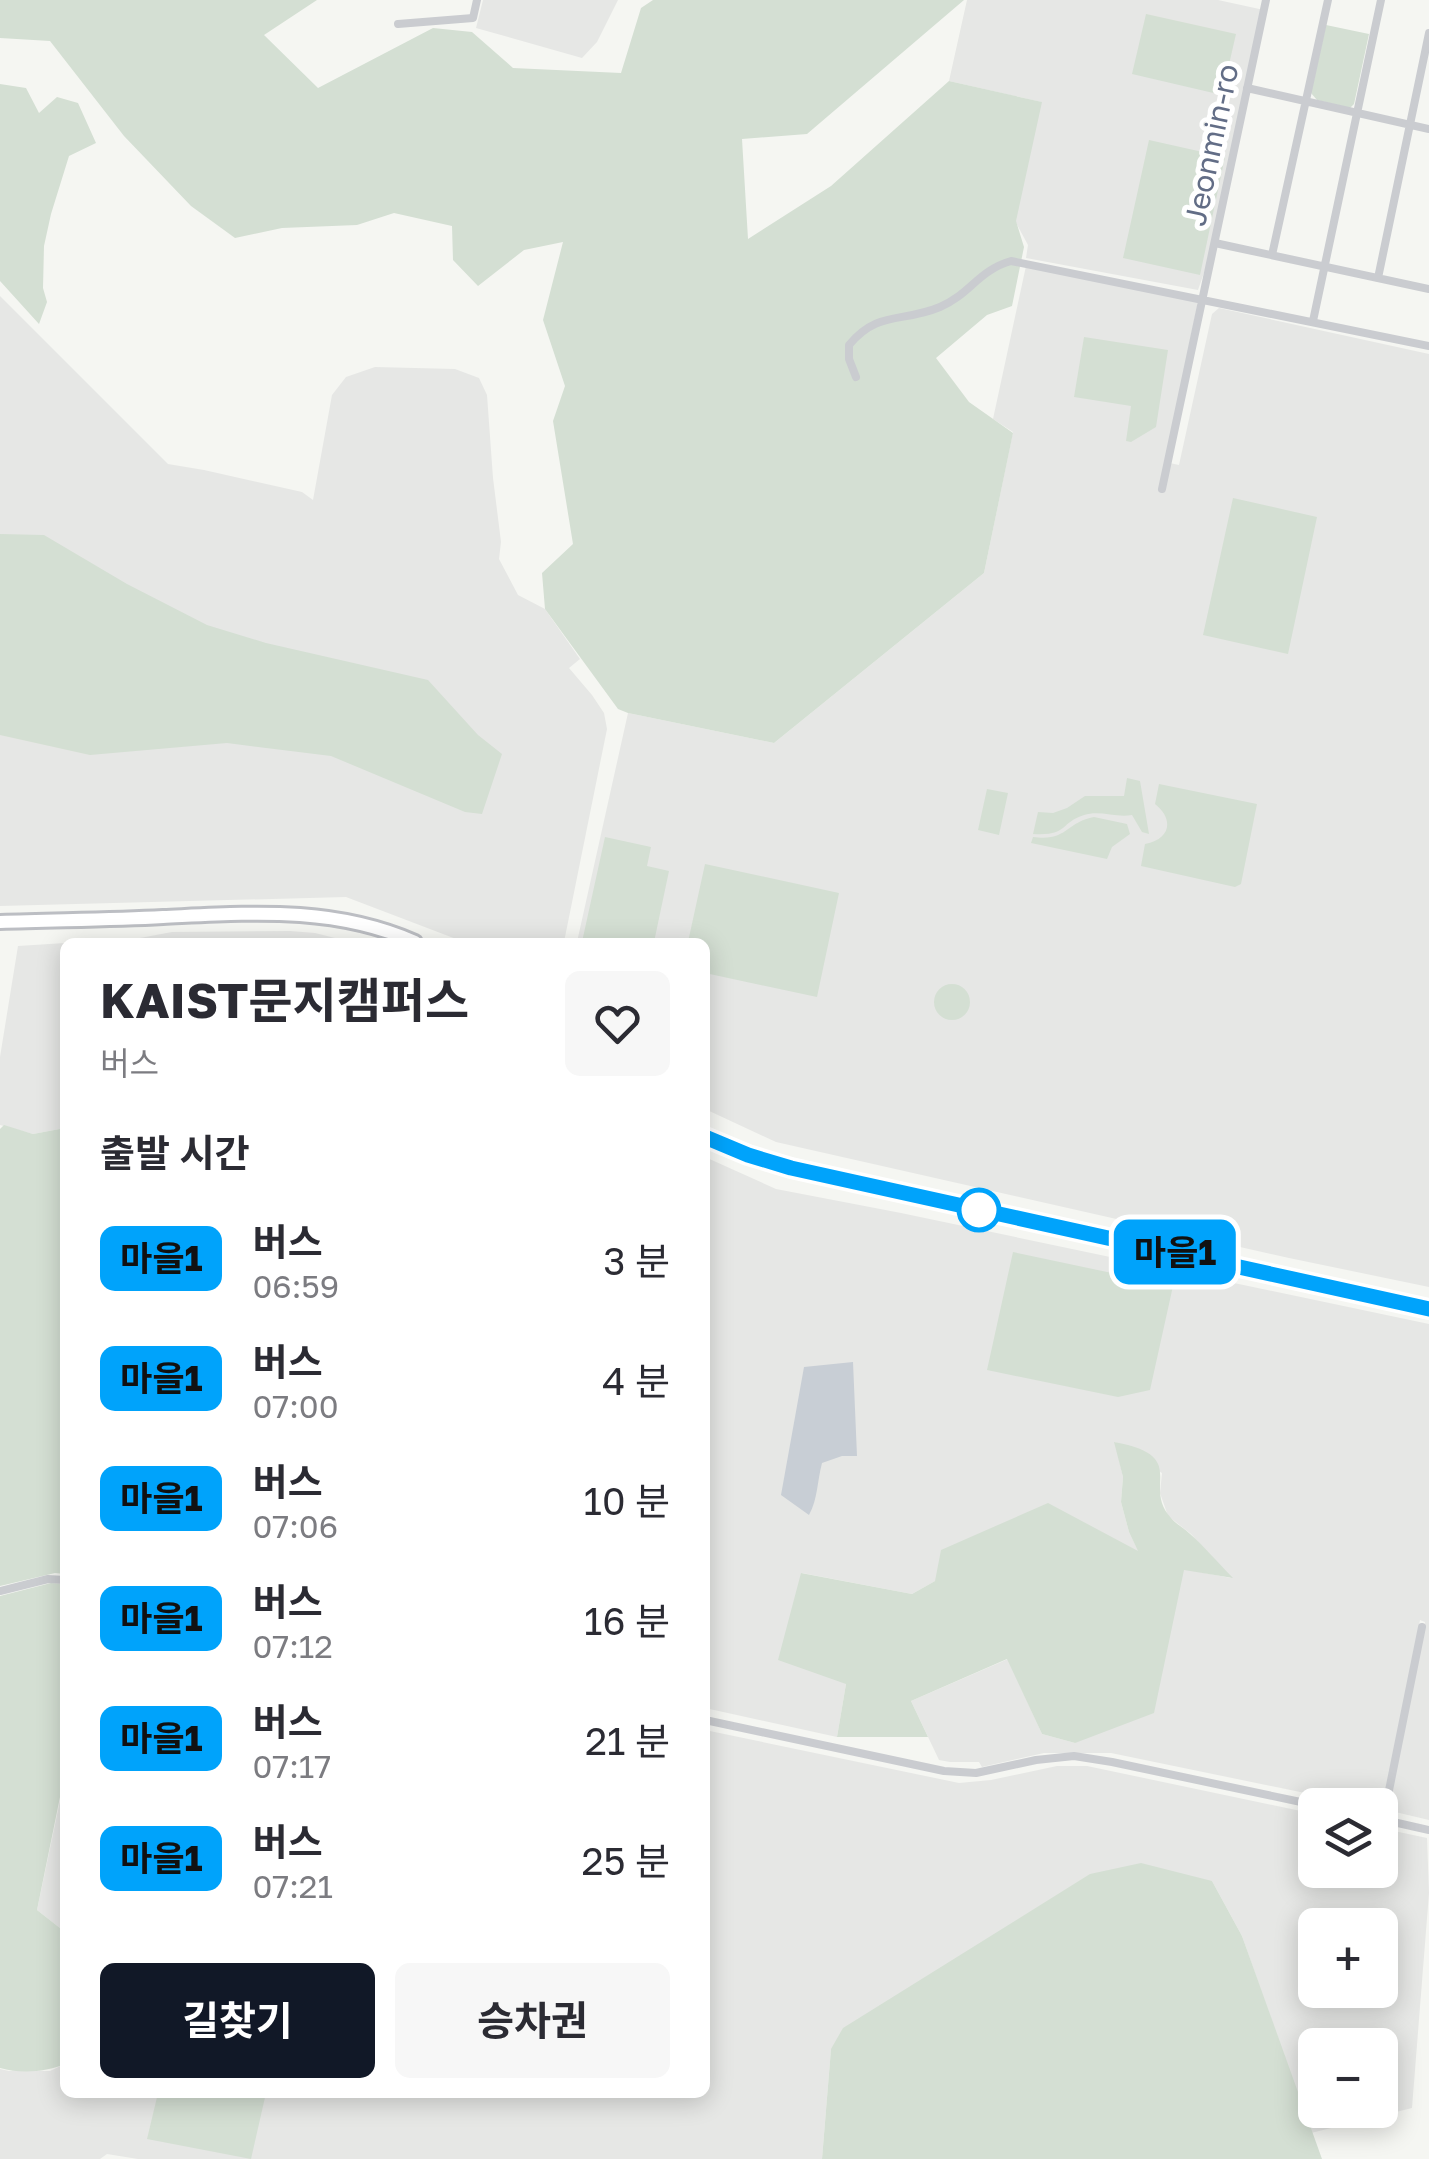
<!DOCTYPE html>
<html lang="ko">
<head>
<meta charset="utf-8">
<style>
  :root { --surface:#fff; --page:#f7f7f7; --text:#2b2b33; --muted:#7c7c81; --accent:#111827 }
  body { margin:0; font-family:"Golos Text","Noto Sans KR",sans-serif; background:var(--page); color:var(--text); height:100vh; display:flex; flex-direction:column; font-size:38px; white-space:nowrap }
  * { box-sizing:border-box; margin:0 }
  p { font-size:32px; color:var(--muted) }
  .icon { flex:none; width:55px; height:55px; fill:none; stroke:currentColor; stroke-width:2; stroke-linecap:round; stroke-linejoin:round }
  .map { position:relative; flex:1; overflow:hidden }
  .side { position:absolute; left:60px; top:938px; width:650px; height:1160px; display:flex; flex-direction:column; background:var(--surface); border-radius:15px; box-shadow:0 5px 25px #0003 }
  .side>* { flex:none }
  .badge { padding:0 20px; border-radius:15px; font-size:35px; line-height:65px }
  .buttons { position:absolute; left:1298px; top:1788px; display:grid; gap:20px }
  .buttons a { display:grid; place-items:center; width:100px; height:100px; border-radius:15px; background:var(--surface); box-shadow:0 5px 25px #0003; font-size:50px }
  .map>.badge { position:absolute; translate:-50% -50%; box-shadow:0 0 0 5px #fff }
  h2 { padding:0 40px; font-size:38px; line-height:90px }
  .round { display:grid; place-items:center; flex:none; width:105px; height:105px; border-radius:15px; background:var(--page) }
  .head { display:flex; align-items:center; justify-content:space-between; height:170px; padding:0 40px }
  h1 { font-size:48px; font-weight:700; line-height:75px }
  .action { display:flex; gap:20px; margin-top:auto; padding:20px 40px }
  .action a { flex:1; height:115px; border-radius:15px; background:var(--accent); color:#fff; font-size:40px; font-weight:700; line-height:115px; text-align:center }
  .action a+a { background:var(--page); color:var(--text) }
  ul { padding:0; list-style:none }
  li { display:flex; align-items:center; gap:30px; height:120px; padding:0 40px }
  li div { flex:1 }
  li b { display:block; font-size:38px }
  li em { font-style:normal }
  li .badge { min-width:110px; font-weight:700; text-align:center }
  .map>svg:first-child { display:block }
</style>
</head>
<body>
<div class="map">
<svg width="1429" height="2159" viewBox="0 0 1429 2159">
  <rect width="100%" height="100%" fill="#f5f6f2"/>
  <path fill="#e6e7e5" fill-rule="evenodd" d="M483,0H618L597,42L582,58L476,28Z
    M967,0H1218L1264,10L1214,244L1198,290L1026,258L1028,245L1015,221L1041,102L949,81Z
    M1026,266L1198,302L1165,462L1179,465L1212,314L1219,308L1429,354V1287L1289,1258L776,1142L705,1109V942H577L628,713L774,743L984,573L1013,432L993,419Z
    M0,296L168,464L204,470L302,492L313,500L332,395L346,377L375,367L455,369L479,378L487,395L493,478L501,542L499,559L518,595L545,609L580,659L569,668L592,695L604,713L607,729L564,942H464L346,897L0,906Z
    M290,931L315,933L351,942H73L140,938L172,932Z
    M65,943V1128L33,1134L0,1125V1057L18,946Z
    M705,1157L776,1189L901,1213L1429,1324V1820L1391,1811L1388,1806L1425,1622L1420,1620L1383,1806L1380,1808V1805H1363L1111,1753H1044L982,1767L979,1762H950L939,1760L911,1701L1008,1659L1042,1734L1075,1743L1184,1569L1231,1578L1191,1534L1168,1516L1160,1493L1162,1473L1115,1442L1123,1477L1121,1502L1129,1532L1139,1552L935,1581L912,1594L802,1573L846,1684L837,1737L705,1708Z
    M705,1730L959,1783L991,1780L1057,1766H1087L1315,1814V1870H1380V1828L1427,1838L1429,1893L1412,2108L1311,2133L1242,1936L1212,1881L831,2049L822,2159H138L107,2154L100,2159H0V2069L9,2071H50L65,2064V2092H705ZM1315,1925H1380V1990H1315ZM1315,2045H1380V2110H1315Z
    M61,1796H65V1932L37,1910Z"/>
  <path fill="#d4dfd3" d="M0,0H317L264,35L318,88L433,28L472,32L513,68L621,73L641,8L653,0H964L807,134L742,139L748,239L831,186L949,81L1042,102L1016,221L1024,247L1012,306L987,315L936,358L969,402L1013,433L984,573L774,743L628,713L618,709L545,609L542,573L573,544L553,421L565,386L543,320L563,242L524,250L478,286L453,260L452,226L394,213L357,225L282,228L235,238L191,206L124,136L50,41L0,38Z
    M1146,14L1236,34L1222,95L1132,74Z
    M1326,25L1369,34L1354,104L1350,108L1317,100L1311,93Z
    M0,84L26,88L39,113L57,97L78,103L96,143L69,156L51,214L44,246L43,288L47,302L39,324L0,281Z
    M1149,140L1225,157L1200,275L1123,258Z
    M1084,337L1168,350L1156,427L1131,442L1126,441L1131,406L1074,397Z
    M1233,498L1317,517L1288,654L1203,635Z
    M0,534L44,535L127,584L207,625L266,643L428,680L478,735L502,754L482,814L465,812L331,756L227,743L90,755L0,735Z
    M1127,778L1140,781L1149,834L1142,832L1132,815C1116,818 1100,810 1084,815C1059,823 1069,836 1033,834L1038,812L1053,813L1067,808L1085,796H1124Z
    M1159,784L1257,804L1241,884L1235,887L1141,866L1145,844C1171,839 1174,819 1155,804Z
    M987,789L1008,793L999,835L978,830Z
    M1094,817L1127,824L1130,834L1112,847L1107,859L1031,843L1033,837C1067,842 1066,822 1094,817Z
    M605,837L651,847L647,866L669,871L654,942H582Z
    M705,864L839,893L817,997L705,973V942H688Z
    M934 1002a18 18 0 1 1 36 0a18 18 0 1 1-36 0Z
    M4,1125L33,1134L65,1128V1574L55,1573L0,1586V1129Z
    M1013,1252L1173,1286L1150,1390L1118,1397L987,1370Z
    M1114,1442C1191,1456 1141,1486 1171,1518C1176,1524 1184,1528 1189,1533C1205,1547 1218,1563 1233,1578L1184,1570L1154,1713L1075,1743L1042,1734L1007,1659L911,1701L928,1737H837L846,1684L778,1660L801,1573L912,1594L935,1581L941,1550L1048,1503L1138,1551L1129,1532L1121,1502L1123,1477Z
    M51,1583L65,1584V1796L60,1797L37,1910L65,1932V2064C46,2072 21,2074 0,2068V1596Z
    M1141,1863L1212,1881L1242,1936L1322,2159H822L831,2049L843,2028L1090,1874Z
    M158,2093H266L251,2159L147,2139Z"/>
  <path fill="#c8ced5" d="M853,1362L857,1456H842L822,1463C817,1482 818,1498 809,1515L781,1495L804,1367Z"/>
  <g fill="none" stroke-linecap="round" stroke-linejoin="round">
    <g stroke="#bcbec3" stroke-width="18">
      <path id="primary" d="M0,922C54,920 109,920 163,917C251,913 333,906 415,942
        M705,1137L770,1163L812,1173L1429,1309"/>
    </g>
    <path stroke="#caccd0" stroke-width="8" d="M398,24L473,18L477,0
      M1247,88L1429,129
      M1215,243L1429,289
      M1272,255L1328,0
      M1378,278L1429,33
      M1313,321L1381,0
      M856,377L849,359V345C878,310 902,323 940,307C969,295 979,270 1011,261L1429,346
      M1162,489L1266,0
      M0,1591L48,1579L65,1580
      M705,1720L944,1771L976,1773L1036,1760L1074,1756L1112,1762L1315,1805
      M1380,1819L1429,1830
      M1383,1820L1422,1627"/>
    <use href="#primary" stroke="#fff" stroke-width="12"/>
  </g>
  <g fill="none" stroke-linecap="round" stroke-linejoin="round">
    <g stroke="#fff" stroke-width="22">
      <path id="line" d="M705,1137L748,1155L791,1168L1429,1309"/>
    </g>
    <use href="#line" stroke="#00a3fb" stroke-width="15"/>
  </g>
  <circle fill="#fff" stroke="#00a3fb" stroke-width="5" cx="979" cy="1210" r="20"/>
  <g text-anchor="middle" stroke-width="10" stroke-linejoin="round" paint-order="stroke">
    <g font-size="30" fill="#626d86" stroke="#fff">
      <text transform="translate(1212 145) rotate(-78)" y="10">Jeonmin-ro</text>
    </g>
  </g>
</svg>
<div class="buttons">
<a><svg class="icon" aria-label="layers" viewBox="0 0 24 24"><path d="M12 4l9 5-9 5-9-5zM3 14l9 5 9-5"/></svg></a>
<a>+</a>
<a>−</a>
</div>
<b class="badge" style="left:1175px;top:1252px;background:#00a3fb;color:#111">마을1</b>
<section class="side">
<div class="head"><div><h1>KAIST문지캠퍼스</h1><p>버스</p></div><a class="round"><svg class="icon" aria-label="heart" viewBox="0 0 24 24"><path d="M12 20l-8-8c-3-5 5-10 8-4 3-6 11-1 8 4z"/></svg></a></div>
<h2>출발 시간</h2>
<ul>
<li><span class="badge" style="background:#00a3fb;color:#111">마을1</span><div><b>버스</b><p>06:59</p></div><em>3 분</em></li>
<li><span class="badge" style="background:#00a3fb;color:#111">마을1</span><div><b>버스</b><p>07:00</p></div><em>4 분</em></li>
<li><span class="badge" style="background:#00a3fb;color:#111">마을1</span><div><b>버스</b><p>07:06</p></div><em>10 분</em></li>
<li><span class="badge" style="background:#00a3fb;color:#111">마을1</span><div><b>버스</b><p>07:12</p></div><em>16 분</em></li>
<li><span class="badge" style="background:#00a3fb;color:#111">마을1</span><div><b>버스</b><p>07:17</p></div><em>21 분</em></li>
<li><span class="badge" style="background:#00a3fb;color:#111">마을1</span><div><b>버스</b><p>07:21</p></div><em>25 분</em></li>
</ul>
<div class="action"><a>길찾기</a><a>승차권</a></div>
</section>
</div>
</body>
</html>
